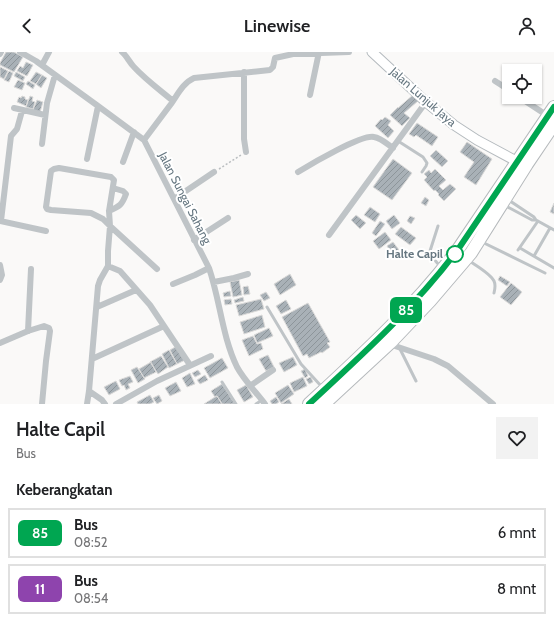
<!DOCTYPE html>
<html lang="id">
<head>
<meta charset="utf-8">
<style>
  :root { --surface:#fff; --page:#f2f2f2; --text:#202124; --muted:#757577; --line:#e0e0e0 }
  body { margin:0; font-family:Cabin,sans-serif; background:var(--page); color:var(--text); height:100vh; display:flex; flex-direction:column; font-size:15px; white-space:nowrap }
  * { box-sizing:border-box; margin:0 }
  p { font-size:13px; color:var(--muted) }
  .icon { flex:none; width:22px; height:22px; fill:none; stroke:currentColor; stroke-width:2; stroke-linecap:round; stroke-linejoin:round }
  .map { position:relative; height:352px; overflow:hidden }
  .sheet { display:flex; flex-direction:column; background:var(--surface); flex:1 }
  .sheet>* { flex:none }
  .badge { padding:0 8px; border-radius:6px; font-size:14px; line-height:26px }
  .buttons { position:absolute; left:502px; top:12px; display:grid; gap:8px }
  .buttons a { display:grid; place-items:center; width:40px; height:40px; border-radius:0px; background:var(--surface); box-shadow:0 1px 3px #0004; font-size:20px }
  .map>.badge { position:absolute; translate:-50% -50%; box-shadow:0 0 0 2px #fff }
  h2 { padding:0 16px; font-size:15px; line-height:36px }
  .round { display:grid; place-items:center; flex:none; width:42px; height:42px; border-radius:0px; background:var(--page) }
  .overview { display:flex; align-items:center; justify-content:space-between; height:68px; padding:0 16px }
  h1 { font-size:19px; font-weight:600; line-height:30px }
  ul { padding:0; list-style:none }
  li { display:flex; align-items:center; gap:12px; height:50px; margin:0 8px 6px; padding:0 8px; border:2px solid var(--line); border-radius:0px }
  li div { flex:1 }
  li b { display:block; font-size:15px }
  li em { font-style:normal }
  li .badge { min-width:44px; font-weight:700; text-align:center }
  header { display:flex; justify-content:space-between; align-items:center; height:52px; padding:0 16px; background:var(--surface); font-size:18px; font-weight:600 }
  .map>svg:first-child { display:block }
</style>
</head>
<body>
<header><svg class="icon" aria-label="back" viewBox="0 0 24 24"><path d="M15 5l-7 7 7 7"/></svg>Linewise<svg class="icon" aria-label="person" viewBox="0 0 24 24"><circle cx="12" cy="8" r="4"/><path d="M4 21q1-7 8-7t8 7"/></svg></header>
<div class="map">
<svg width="554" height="352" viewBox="0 0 554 352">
  <defs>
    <pattern id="building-hatch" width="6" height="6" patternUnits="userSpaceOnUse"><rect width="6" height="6" fill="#a9b1b7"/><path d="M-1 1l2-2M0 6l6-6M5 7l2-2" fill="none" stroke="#8d959a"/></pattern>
  </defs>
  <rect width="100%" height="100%" fill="#faf9f8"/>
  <path fill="url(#building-hatch)" stroke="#dcdbda" d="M6,0H14L23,5L14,20L0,13V11Z
    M26,10L33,13L27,24L17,19L20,14L23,16Z
    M0,15L8,19L4,27L0,25Z
    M9,19L13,21L9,30L4,28Z
    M16,20L25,25L23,29L14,24Z
    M36,20L42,23L36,32L30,29Z
    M42,23L47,26L41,36L36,32Z
    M18,28L25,31L22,38L14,35Z
    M28,29L35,33L33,37L26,32Z
    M413,43L418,49L404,61L410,66L402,74L390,63L398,55V56Z
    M22,44L25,45V47L28,48L26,54L17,50L19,45L21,46Z
    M30,44L33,45L32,49L35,50L33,57L26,55Z
    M37,48L43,50L40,60L33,58Z
    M385,65L391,69L388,73L394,79L388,86L375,74L381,67L382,68Z
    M417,71L438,85L432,94L416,83L414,85L409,82Z
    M467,90L492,107L476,133L464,125L474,110L460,100Z
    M436,98L448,109L442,115L430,104Z
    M393,107L412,121L392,148L373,135Z
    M435,117L446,128L439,134L443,138L450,132L456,137L444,149L438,143L439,142L435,138L434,139L424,128L427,125L424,122L429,118L431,121Z
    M425,145L429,148L426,154L421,151Z
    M554,151V162L550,160Z
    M370,155L380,162L375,170L364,163Z
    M356,163L366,171L360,177L351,168Z
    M394,163L400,171L392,177L386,169Z
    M410,164L415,166L411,172L407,169Z
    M380,169L385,172L376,184L372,181Z
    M401,175L416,186L410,193L395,182Z
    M385,180L391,188L379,197L373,189Z
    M393,190L399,198L393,203L387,194Z
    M290,222L296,233L280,243L274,232Z
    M500,224L510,230L507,234L498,228Z
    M239,228L242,243L233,245L230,230Z
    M511,231L522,240L511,253L500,245Z
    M248,234L250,242L244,243L243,235Z
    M230,239L231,244L224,245L223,241Z
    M266,240L270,246L264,249L260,243Z
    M243,245L244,249L235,251L234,248Z
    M231,247L232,252L225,253L224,248Z
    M261,247L264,257L239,264L236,253Z
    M286,248L291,257L281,262L276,254Z
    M308,251L330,290L327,291L330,295L322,301L321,300L309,306L307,302L303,304L282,265Z
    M262,263L265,275L244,282L240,270Z
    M269,276L273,284L257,291L254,283Z
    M253,284L257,292L261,291L263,297L249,304L242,288Z
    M177,294L185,308L177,312L170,298Z
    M169,298L177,312L169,316L162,302Z
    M268,303L274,315L266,319L259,307Z
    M161,304L168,315L158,322L150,310Z
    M293,305L297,313L284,320L279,311Z
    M222,306L228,316L210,326L204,316Z
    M151,310L156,320L144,326L139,317Z
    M137,315L145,327L138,331L131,318Z
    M305,317L308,324L305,326L301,319Z
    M198,318L201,322L195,325L192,321Z
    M190,321L195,332L187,335L182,326Z
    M205,323L208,328L200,332L197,328Z
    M130,324L133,330L128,332L130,336L126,338L124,333L122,334L119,328Z
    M303,325L307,334L294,340L290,331Z
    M311,325L313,330L309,332L306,327Z
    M116,329L120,337L109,343L104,335Z
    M176,330L181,339L170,344L165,336Z
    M222,332L235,352H222L217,344L215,345L211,339Z
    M246,333L253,345L244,350L237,338Z
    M288,333L294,342L281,351L275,341Z
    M150,343L154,350L150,352H138L137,350Z
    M159,343L162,349L157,352L153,346Z
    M217,344L222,352H204L215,345Z
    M276,345L279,350L276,352H272L270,349Z
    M289,347L292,352H281Z"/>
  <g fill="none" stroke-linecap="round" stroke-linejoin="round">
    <g stroke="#b4babe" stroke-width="11">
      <path id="secondary" d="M372,0L426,50L454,73L477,88L518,110"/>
    </g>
    <g stroke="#b5b9bc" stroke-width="14">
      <path id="highway" d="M309,352C362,303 416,254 459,196L554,55
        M324,352L392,289L430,249L471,201L527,112L554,72"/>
    </g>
    <path stroke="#babec0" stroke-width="1.5" stroke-dasharray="2 2" stroke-linecap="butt" d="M219,117L241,103"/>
    <path stroke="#bfc4c7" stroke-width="3" d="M398,89L423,105L427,111L426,114L422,120
      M507,147L534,165L536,168
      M504,153L532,168H536L554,178
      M438,174L430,199C431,205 436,210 441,215
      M482,190L545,221
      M520,196L554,216
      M518,198L538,169
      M534,204L550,176
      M468,208C475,213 490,221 494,229C496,233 495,237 494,241
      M267,255L301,312L322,335
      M400,297L416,329
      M222,330L236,352
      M256,352L262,348"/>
    <path stroke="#bfc4c7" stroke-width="6" d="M20,0L36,9L98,54L144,88L209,216C220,248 222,284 237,315C244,328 256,340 265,352
      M122,0C127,4 129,10 134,15C146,28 160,38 173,49
      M0,2L1,0
      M42,13L49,0
      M244,20V87L246,100
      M495,29L509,38
      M310,43L319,0
      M519,45L548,64
      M14,56L45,63
      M144,88C153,76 162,64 171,52C178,42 183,31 194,26L270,18L273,15L275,6L293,2L349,0
      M42,92L47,51L55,23
      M87,107L98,54
      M123,110L134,80
      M298,120C311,112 362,82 374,85C381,86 387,92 393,96
      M174,147L214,120
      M109,159C120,154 122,153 126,142L123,139L113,136
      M0,169L46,179
      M1,169L11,84L17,77L22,59
      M329,183L426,50
      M194,188L228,166
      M0,213L2,223L0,228
      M108,214L120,219L150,253L190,313
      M214,230L234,226L248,222
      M173,232L195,223L209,216
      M97,255L136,238
      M28,279L31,217
      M0,291L28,279L44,274L49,276L50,279L46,309L42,352
      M389,292L434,307L448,314L493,352
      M92,307L164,274
      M250,334L273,318
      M89,339L102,348L105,352
      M87,352L89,339L98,234L100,228L108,214V199L110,174L109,159L114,128L111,125L59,116L54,117L51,119L46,155L47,157L51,158L91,161L103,167L110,174L157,217
      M116,352L157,329L211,304"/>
    <use href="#secondary" stroke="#fff" stroke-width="9"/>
    <use href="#highway" stroke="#fff" stroke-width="12"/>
  </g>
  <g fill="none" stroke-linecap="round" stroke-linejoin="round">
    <g stroke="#fff" stroke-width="9">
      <path id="line" d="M309,352C362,303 416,254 459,196L554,55"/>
    </g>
    <use href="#line" stroke="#00a651" stroke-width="6"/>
  </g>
  <circle fill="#fff" stroke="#00a651" stroke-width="2" cx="455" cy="202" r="8"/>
  <g text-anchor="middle" stroke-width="4" stroke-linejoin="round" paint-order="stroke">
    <g font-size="12" fill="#667781" stroke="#fff">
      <text transform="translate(423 45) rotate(41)" y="4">Jalan Lunjuk Jaya</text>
      <text transform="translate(185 146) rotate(63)" y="4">Jalan Sungai Sahang</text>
    </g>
    <g font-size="12" font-weight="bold" fill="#667781" stroke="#fff" text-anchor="end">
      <text x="443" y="206">Halte Capil</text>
    </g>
  </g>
</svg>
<div class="buttons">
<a><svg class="icon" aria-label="locate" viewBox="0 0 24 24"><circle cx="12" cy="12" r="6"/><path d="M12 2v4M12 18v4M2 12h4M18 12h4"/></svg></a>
</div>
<b class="badge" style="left:406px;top:258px;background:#00a651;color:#fff">85</b>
</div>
<section class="sheet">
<div class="overview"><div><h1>Halte Capil</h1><p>Bus</p></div><a class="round"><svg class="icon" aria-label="heart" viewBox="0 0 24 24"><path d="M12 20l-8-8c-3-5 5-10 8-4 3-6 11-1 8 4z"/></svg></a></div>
<h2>Keberangkatan</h2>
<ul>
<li><span class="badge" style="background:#00a651;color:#fff">85</span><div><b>Bus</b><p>08:52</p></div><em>6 mnt</em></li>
<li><span class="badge" style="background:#8e44ad;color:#fff">11</span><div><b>Bus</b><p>08:54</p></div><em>8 mnt</em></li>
</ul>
</section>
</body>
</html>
